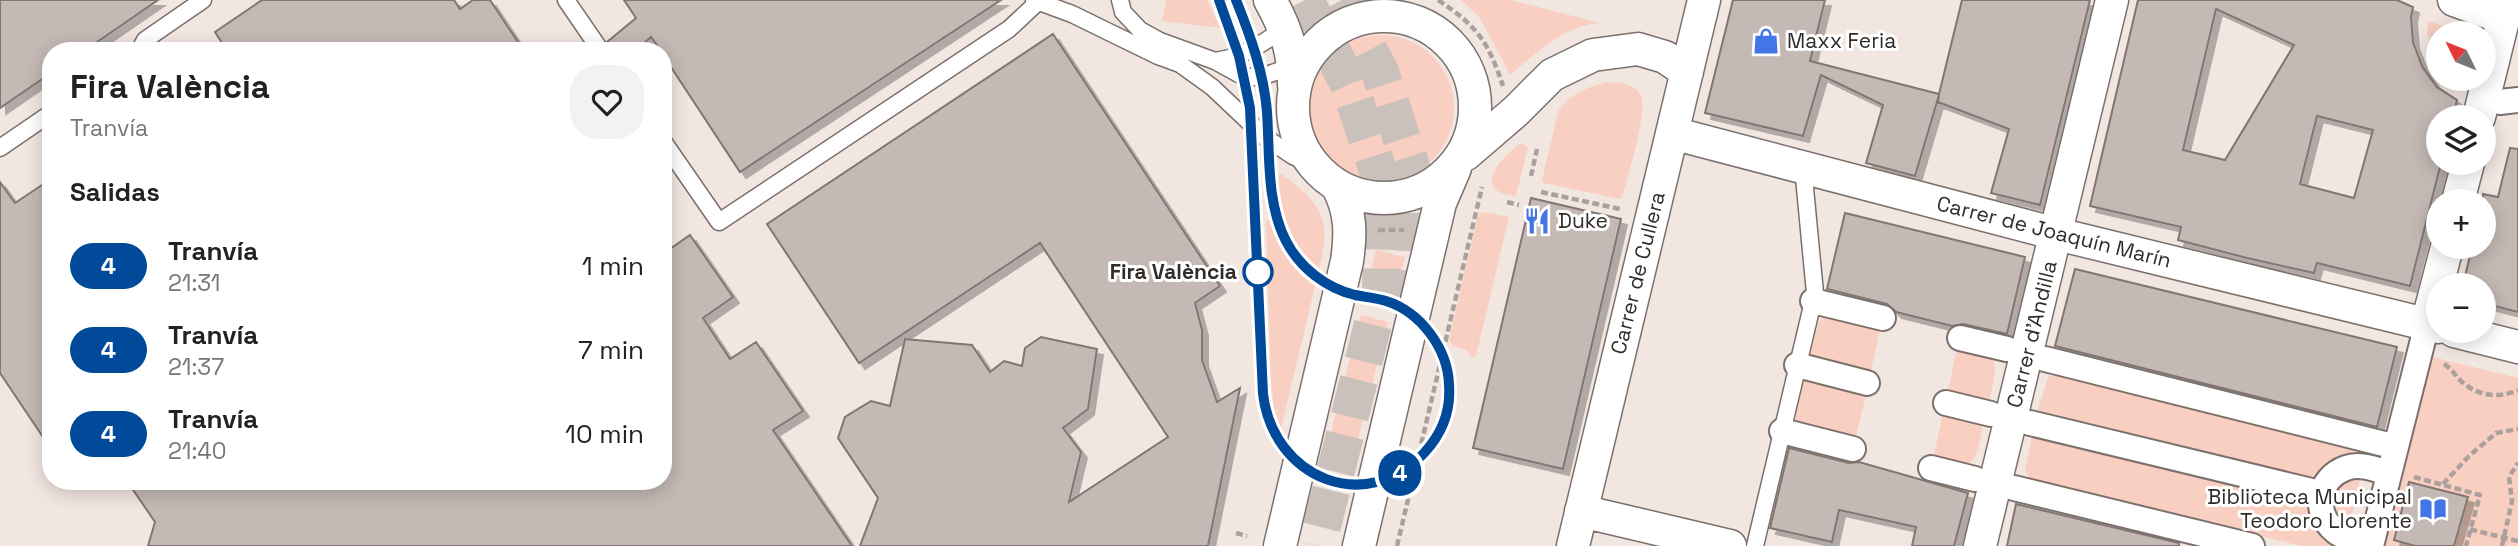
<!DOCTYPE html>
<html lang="es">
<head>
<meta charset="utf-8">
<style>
  :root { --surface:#fff; --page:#f2f2f2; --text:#222; --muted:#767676 }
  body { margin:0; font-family:"Space Grotesk",sans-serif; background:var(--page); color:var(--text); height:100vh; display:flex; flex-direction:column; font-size:26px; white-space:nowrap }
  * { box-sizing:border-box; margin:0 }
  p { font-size:23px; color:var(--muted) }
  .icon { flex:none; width:38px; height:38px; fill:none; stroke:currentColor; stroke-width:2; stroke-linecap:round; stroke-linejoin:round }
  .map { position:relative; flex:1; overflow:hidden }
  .details { position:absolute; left:42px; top:42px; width:630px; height:448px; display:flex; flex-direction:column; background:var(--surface); border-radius:28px; box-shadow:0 4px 18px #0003 }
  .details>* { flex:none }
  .badge { padding:0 14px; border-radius:23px; font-size:24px; line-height:46px }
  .needle { width:46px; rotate:313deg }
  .tools { position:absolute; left:2426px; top:21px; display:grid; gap:14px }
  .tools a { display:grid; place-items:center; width:70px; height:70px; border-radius:50%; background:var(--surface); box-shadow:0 4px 18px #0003; font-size:35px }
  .map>.badge { position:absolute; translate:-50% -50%; box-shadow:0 0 0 4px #fff }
  h2 { padding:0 28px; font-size:26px; line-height:63px }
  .round { display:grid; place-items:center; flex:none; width:74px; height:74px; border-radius:28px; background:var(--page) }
  .overview { display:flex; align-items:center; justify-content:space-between; height:119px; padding:0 28px }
  h1 { font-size:33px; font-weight:800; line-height:52px }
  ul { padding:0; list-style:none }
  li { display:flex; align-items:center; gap:21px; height:84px; padding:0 28px }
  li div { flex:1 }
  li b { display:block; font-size:26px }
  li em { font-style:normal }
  li .badge { min-width:77px; font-weight:700; text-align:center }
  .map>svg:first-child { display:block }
</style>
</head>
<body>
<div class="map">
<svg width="2518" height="546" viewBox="0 0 2518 546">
  <defs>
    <filter id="shadow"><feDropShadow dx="6" dy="6" stdDeviation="0" flood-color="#0004"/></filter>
  </defs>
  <rect width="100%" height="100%" fill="#f2e6e1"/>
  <path fill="#f8cfc0" d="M1166,0H1207L1220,28L1162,21Z
    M1461,0H1510L1600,23C1565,25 1536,53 1510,75L1487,31L1479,17Z
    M2428,22H2432L2458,33H2438V60L2427,33Z
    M1308 108a73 73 0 1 1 146 0a73 73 0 1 1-146 0Z
    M1608,82C1620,83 1635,83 1641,96C1648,111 1627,179 1622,198L1620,199L1544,183L1542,180L1558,112C1569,94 1587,87 1608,82Z
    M1521,143L1528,147L1516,196C1511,195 1504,195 1499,192C1478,179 1510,150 1521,143Z
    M1280,173C1320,202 1333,218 1319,268C1295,249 1270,205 1280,173Z
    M1482,212L1509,217L1476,356L1472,358L1466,350L1453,346L1449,340L1478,216Z
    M1269,220C1278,247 1290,269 1315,286L1281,429L1274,408L1271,382L1266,221Z
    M1376,250L1405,257L1397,287L1369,280Z
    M1825,314L1881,325L1871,371L1810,356L1818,324Z
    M1361,315L1388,322L1353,459L1326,452Z
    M1957,348C2002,359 1999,357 1989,401L1948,391Z
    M2428,356L2518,378V546H2378Z
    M2061,374L2356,449V453L2317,481L2037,413L2048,377Z
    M1803,380L1866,395L1855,440L1797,425L1795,414Z
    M1943,413L1983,424C1980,439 1979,459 1965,466L1933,459Z
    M2032,436L2310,503L2334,546H2302L2032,481L2025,471Z
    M2361,476L2349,528L2336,520L2330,492L2334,485Z"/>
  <path fill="#c4b9b4" stroke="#817672" stroke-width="2" fill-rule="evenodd" filter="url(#shadow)" d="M0,0H158L84,51H51V73L0,108Z
    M262,0H454L460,9L473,0H490L524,51H227L215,32Z
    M624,0H1001L740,172L663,55V51H661L651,37L635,51H611L607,42L636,18Z
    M1733,0H1825L1810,61L1939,94L1962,0H2090L2040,205L1991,193L2009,129L1938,102L1939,95L1915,176L1866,163L1883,105L1821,75L1803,136L1705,113Z
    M2138,0H2397L2413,7L2411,17L2413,42L2422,66L2437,87L2457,100L2453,117H2438V163H2441L2410,286L2317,263L2314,273L2247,258L2178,240L2181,227L2090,206ZM2216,9L2294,45L2225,160L2183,150ZM2317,116L2373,130L2354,198L2300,184Z
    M1053,34L1220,286L1195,303L1202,330V360L1217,402L1240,388L1208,546H860L878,498L838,438L845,417L871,401L890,406L905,339L972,345L990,372L1004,361L1022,366L1025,348L1041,337L1097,349L1088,409L1063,428L1081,452L1069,502L1168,437L1040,243L859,363L767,224Z
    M2510,148L2518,149V312L2483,303V285H2463L2472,247H2483V194L2498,197Z
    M51,179V449L0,373V182L15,203Z
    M1531,198L1621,219L1563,469L1473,448Z
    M1845,213L2025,257L2007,334L1963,324L1952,326L1896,312L1887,304L1827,289Z
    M690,235L733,297L703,318L730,359L756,342L803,411L773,430L852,546H148L155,522L127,481H663V254Z
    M2075,269L2397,347L2377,427L2055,346Z
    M1789,448L1849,463L1859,462L1968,493L1954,546H1912L1916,527L1839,510L1832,542L1770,528Z
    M2409,482L2468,497L2454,546H2415L2394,540Z
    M2016,504L2179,543V546H2007Z"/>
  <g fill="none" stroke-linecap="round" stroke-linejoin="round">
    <path stroke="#cbc1bc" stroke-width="38" stroke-dasharray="38 19" stroke-linecap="butt" d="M1305,0L1349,84L1383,185L1381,292L1317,546
      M1342,0L1380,72L1415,179L1413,296"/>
    <g stroke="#7b706c" stroke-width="19">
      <path id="service" d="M566,0L601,51
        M1034,0L1072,14L1158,56L1180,64L1212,87L1266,138L1293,156L1315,166
        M1120,0L1123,12L1140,30L1160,41L1215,61L1244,77H1261L1281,70L1319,42
        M139,51L145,40L203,0
        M1215,61C1243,57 1263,44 1285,27
        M663,141L719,222L1009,29L1040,0
        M0,148L51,113
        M1755,546L1815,293L1803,167"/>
    </g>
    <g stroke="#7b706c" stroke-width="28">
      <path id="pedestrian" d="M2484,99L2500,102L2518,100
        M1813,301L1883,318
        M1960,338L2007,349
        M2045,359L2396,447
        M1797,365L1867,383
        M1946,403L1991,414
        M2030,423L2320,493
        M1782,431L1853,449
        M1931,468L1975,479
        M2014,488L2252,546
        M2371,544C2359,540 2344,539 2335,531C2312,512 2318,478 2346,468C2360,463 2375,469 2389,473
        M2371,546L2427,324"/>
    </g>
    <g stroke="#7b706c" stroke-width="35">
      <path id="minor" d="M1270,0C1286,28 1294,53 1294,85
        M2454,0L2504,18
        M1293 107a91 91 0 1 1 182 0a91 91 0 1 1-182 0Z
        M2479,117L2508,0
        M1672,133L2057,234L2438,327
        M1466,154L1516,111L1552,75L1593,55L1638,49L1665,57L1687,72
        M2458,201L2468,163
        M2427,324L2447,247
        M2454,331L2518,347
        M1581,511L1730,546
        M1280,546L1347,261C1351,234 1351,212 1338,187
        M1359,546L1440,203L1455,168
        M1573,546L1704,0
        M1980,546L2112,0"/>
    </g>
    <path stroke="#aaa19d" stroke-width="4.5" stroke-dasharray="7 3.5" stroke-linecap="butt" d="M1438,0C1477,26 1488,41 1503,86
      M1531,176L1537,149
      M1541,192L1620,209
      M1507,202L1519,205
      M1378,230H1404
      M2444,364C2452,369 2454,374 2460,380C2476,396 2498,399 2518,390
      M2414,477L2480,495L2466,546
      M2443,484L2469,456L2496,433L2518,429
      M2460,527L2518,541
      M1236,533L1247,536
      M1397,546L1482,187
      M2502,546L2512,501L2509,477L2518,463"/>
    <use href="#service" stroke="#fff" stroke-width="16"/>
    <use href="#pedestrian" stroke="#fff" stroke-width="24"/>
    <use href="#minor" stroke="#fff" stroke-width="32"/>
    <path stroke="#99918d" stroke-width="2" d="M1219,0L1239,56L1250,108L1263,394C1272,477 1366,517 1425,452C1443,432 1451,411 1449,385C1448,349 1421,312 1386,301C1376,298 1365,297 1355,295C1326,288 1300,268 1286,241C1266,202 1269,154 1267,112C1264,73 1250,35 1236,0"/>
  </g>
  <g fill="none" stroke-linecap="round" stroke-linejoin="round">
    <g stroke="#fff" stroke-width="16">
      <path id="line" d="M1219,0L1239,56L1250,108L1263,394C1273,478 1366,517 1425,452C1443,432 1451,411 1449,385C1448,349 1421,312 1386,301C1376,298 1365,297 1355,295C1326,288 1300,268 1286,241C1266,202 1270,154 1267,112C1264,73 1250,35 1236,0"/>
    </g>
    <use href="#line" stroke="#004a99" stroke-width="10"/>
  </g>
  <defs>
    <g id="shop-bare" transform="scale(2.1)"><path d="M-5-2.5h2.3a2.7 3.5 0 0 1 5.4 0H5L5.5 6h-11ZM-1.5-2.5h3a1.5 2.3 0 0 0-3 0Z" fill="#4474e5" stroke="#fff" stroke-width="2.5" paint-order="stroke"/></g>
    <g id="restaurant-bare" transform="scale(2.1)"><path d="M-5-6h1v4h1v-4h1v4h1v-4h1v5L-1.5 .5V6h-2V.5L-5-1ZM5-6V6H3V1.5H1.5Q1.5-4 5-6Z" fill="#4474e5" stroke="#fff" stroke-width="2.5" paint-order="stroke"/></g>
    <g id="library-bare" transform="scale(2.1)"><path d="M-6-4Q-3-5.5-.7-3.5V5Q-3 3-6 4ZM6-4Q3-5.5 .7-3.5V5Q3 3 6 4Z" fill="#4474e5" stroke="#fff" stroke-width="2.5" paint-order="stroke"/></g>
  </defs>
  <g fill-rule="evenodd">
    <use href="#shop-bare" x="1766" y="41"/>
    <use href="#restaurant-bare" x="1537" y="221"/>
    <use href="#library-bare" x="2433" y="509"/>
  </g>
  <circle fill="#fff" stroke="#004a99" stroke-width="3.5" cx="1258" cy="272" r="14"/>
  <g text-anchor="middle" stroke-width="6" stroke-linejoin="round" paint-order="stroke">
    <g font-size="21" fill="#302c2a" stroke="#fff" text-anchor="start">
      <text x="1787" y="48">Maxx Feria</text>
      <text x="1558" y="228">Duke</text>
      <text x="2412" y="504" text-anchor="end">Biblioteca Municipal<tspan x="2412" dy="24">Teodoro Llorente</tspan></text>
    </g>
    <g font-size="21" fill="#302c2a" stroke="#fff">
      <text transform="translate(2054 232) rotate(14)" y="7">Carrer de Joaquín Marín</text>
      <text transform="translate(1638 273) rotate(-76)" y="7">Carrer de Cullera</text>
      <text transform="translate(2032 334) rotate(-76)" y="7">Carrer d'Andilla</text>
    </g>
    <g font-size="21" font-weight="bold" fill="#302c2a" stroke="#fff" text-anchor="end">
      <text x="1237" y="279">Fira València</text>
    </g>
  </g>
</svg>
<div class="tools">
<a><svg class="needle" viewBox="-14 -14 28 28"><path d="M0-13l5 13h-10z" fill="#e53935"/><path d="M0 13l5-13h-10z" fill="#767676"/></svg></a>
<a><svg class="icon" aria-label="layers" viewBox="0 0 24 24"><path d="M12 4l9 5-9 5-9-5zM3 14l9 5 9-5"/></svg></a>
<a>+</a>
<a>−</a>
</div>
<b class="badge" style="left:1400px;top:473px;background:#004a99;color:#fff">4</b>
<section class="details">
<div class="overview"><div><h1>Fira València</h1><p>Tranvía</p></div><a class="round"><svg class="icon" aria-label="heart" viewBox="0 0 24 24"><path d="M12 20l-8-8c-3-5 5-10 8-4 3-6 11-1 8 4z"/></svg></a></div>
<h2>Salidas</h2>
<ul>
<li><span class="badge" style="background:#004a99;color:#fff">4</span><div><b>Tranvía</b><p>21:31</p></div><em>1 min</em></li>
<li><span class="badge" style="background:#004a99;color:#fff">4</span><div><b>Tranvía</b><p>21:37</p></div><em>7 min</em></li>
<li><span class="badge" style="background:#004a99;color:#fff">4</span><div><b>Tranvía</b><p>21:40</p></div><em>10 min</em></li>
</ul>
</section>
</div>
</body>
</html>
